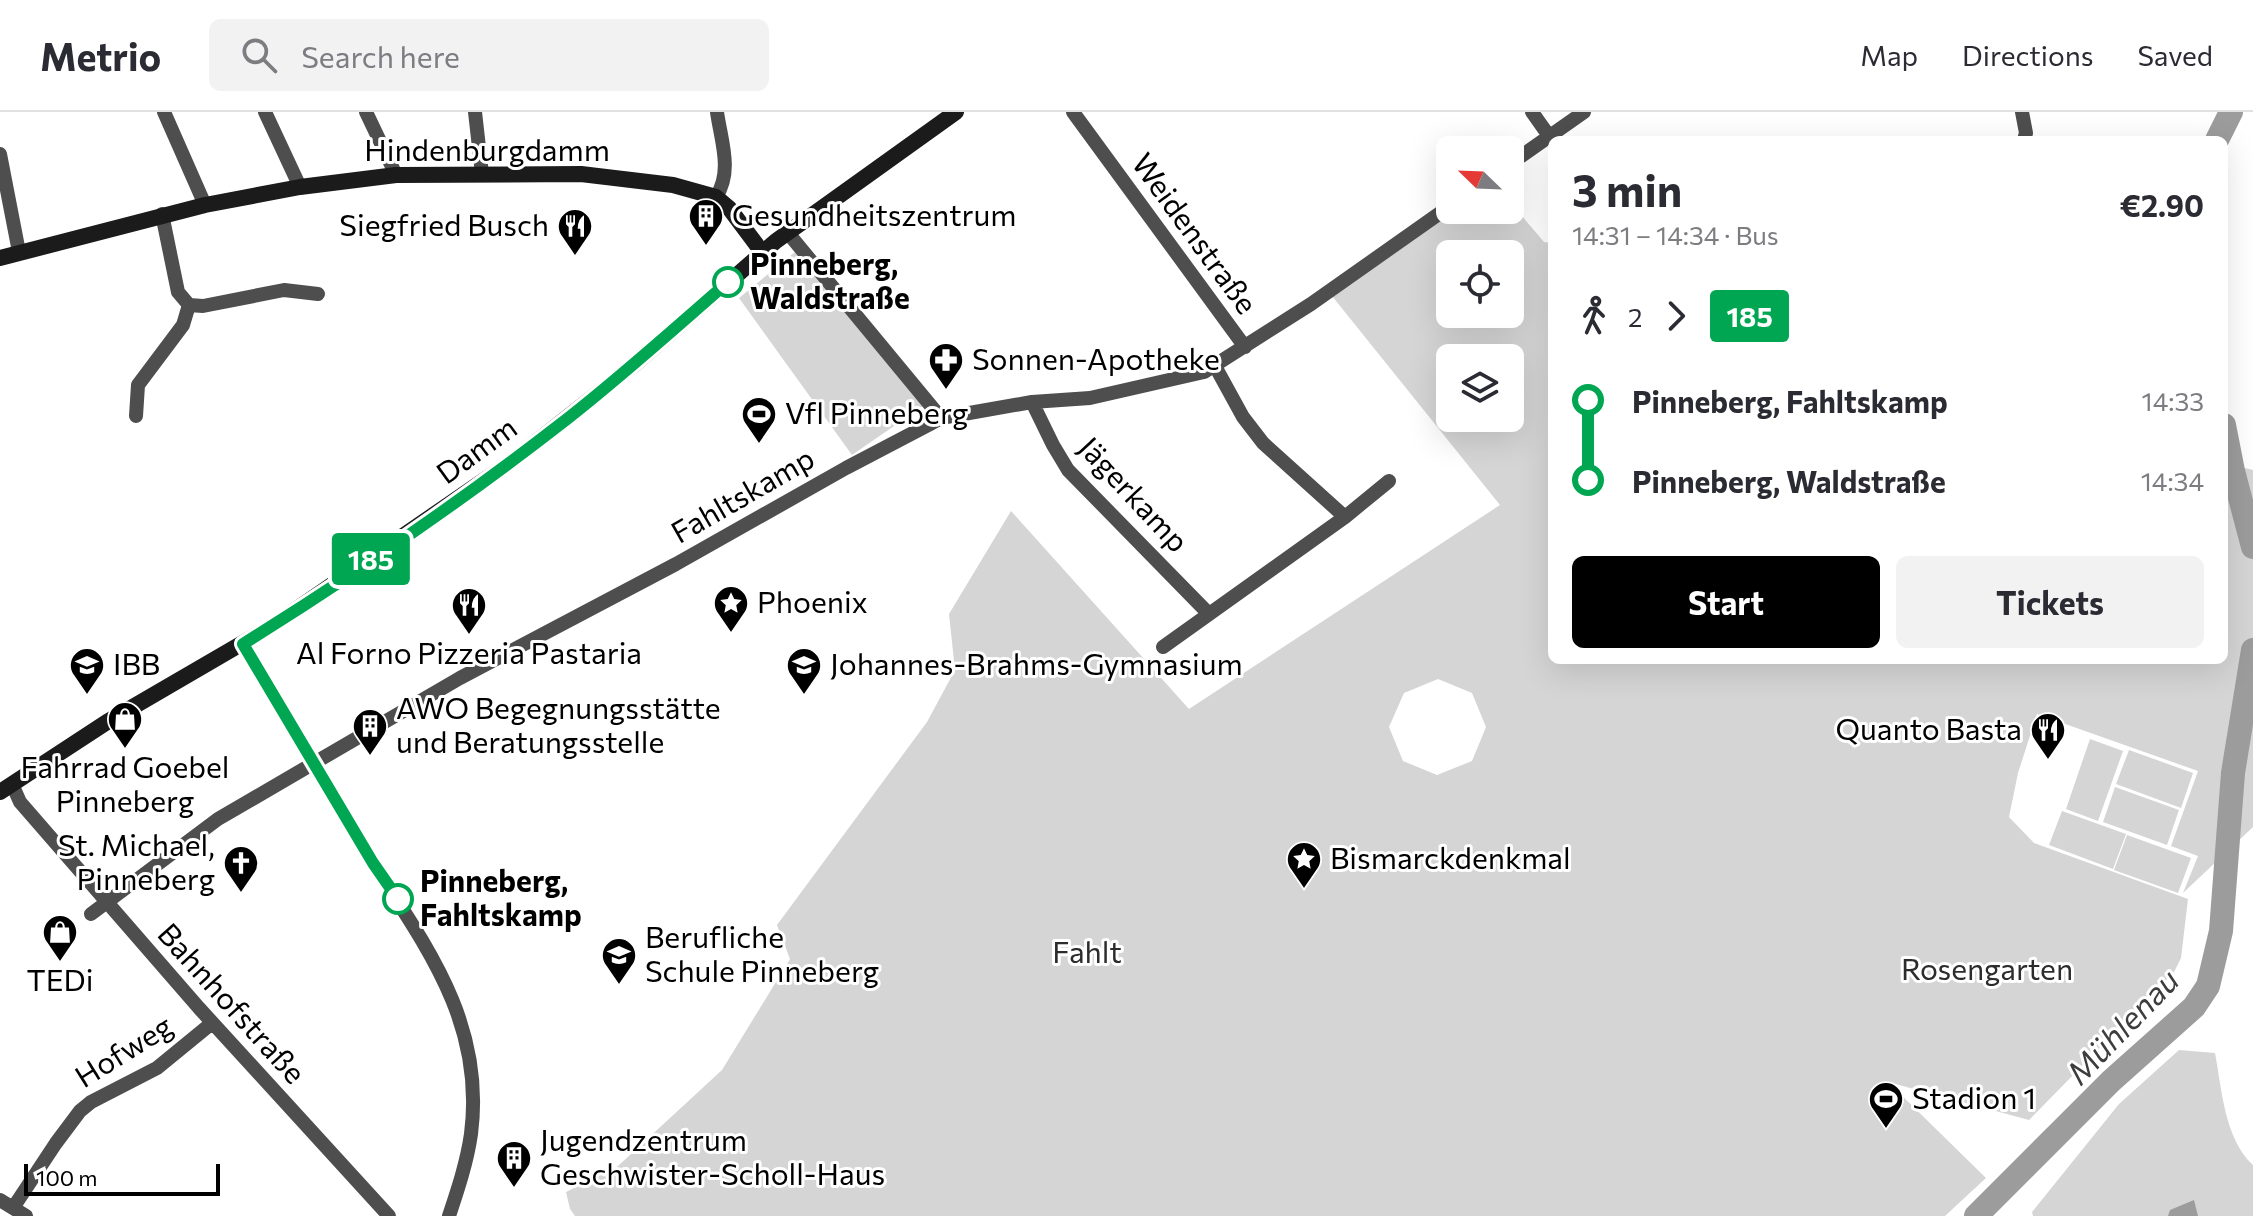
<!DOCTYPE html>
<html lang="en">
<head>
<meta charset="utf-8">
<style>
  :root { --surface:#fff; --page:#f2f2f3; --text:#2b2b33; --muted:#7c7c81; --line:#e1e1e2; --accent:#000 }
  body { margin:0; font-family:Commissioner,sans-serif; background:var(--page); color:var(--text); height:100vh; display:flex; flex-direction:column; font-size:30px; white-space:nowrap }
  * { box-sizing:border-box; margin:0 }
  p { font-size:26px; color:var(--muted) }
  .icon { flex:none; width:44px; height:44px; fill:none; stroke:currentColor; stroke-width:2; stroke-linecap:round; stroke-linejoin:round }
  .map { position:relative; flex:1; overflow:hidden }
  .sheet { position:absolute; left:1548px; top:24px; width:680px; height:528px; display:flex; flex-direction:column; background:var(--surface); border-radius:12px; box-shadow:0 8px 32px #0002 }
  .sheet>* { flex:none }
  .badge { padding:0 16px; border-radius:6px; font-size:28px; line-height:52px }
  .needle { width:52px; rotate:293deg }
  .buttons { position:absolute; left:1436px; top:24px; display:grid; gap:16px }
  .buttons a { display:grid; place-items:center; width:88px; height:88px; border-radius:12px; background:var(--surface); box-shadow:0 8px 32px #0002; font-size:40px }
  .scale { position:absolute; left:24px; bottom:20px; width:196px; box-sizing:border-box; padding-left:8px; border:4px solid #000; border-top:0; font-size:22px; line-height:28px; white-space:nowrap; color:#000; -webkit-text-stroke:6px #fff; paint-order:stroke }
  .map>.badge { position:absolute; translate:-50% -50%; box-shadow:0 0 0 4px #fff }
  .legs { display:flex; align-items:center; gap:12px; height:88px; padding:0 24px; font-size:26px }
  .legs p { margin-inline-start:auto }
  .overview { display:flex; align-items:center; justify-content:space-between; height:136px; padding:0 24px }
  h1 { font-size:44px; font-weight:700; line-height:60px }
  .button { display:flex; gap:16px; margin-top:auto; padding:16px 24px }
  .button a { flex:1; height:92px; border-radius:12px; background:var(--accent); color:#fff; font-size:32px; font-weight:700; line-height:92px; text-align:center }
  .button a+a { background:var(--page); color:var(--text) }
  ul { padding:0 24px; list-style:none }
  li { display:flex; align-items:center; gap:28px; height:80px; font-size:30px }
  li i { display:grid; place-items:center; width:12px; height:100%; margin:0 10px; background:currentColor }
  li i::after { content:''; width:20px; height:20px; margin:-10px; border:6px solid; border-radius:50%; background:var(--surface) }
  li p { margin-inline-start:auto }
  li:first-child i { background:linear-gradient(#0000 50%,currentColor 0) }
  li:last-child i { background:linear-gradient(currentColor 50%,#0000 0) }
  header { display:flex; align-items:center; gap:48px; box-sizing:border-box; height:112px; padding:0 40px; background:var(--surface); border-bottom:2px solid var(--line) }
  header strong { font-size:38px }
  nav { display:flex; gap:44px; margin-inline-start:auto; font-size:28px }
  .search { width:560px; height:72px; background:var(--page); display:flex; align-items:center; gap:20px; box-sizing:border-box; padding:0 28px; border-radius:12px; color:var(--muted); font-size:30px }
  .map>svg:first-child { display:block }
</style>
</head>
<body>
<header>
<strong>Metrio</strong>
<div class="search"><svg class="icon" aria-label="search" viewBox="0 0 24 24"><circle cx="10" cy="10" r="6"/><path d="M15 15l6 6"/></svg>Search here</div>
<nav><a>Map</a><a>Directions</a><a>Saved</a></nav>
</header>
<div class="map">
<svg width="2253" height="1104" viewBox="0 0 2253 1104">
  <rect width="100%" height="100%" fill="#fff"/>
  <path fill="#d5d5d5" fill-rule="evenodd" d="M1510,90L1544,130L1552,131V548H2224V351L2253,358V715L2183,781L2198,744L2171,734L2198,659L2037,602L2018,661L2009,705L2034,731L2188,787L2181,846L2174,860L2029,1008L1888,970L1986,1066L1945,1104H575L570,1097L566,1080L618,1054L722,958L790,847L777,813L927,610L955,558L949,502L1011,399L1189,597L1500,393L1332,184L1454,98H1510ZM1450,142H1510V202H1450ZM1450,246H1510V306H1450ZM1438,567L1472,581L1486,615L1472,649L1437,663L1403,649L1389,615L1404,581Z
    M795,140L923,294L852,343L739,186Z
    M2090,627L2123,639L2098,709L2066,697Z
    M2129,638L2193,661L2181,696L2116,672Z
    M2115,675L2179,698L2167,733L2103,710Z
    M2062,699L2126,722L2113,757L2049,733Z
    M2127,723L2191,746L2178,781L2114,758Z
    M2179,938L2215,941C2222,977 2224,1026 2253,1053V1104H2033L2032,1100L2119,992Z"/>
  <path fill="#9c9c9c" d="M2194,1088L2198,1104H2168L2170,1098Z"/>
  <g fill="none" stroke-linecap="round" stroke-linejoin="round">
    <path stroke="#9c9c9c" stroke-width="24" d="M2217,28L2231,0
      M2224,313L2233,359L2253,435
      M1976,1104L2111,969L2194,895L2208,874L2221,819L2233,661L2253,538"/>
    <path stroke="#4e4e4e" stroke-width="14" d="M164,0L205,93
      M265,0L300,75
      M366,0L396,63
      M475,0L482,62
      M1073,0L1245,235
      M1532,0L1549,24
      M2022,0L2026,21L2024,28
      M0,42L19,140
      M1510,52L1584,0
      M716,85C733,59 721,29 717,0
      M162,102L178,180L189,193L203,194L284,178L318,182
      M788,121L941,306
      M1215,254L1243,305L1263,331L1345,405
      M1032,290L1053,333L1068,358L1209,502
      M136,304L138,273L183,213L189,193
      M243,532C266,573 291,613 315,653C335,686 353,720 374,753C429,838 485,914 471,1022C467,1050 458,1077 449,1104
      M1163,535L1345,405L1389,369
      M12,672L20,690L199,896L389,1104
      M91,802L218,707L460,566L676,452L846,356L930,312L941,306L1032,290L1090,286L1204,260L1311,192L1450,94
      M0,1088L26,1104
      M13,1096L56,1031L80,999L91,990L157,956L212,911"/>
    <path stroke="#1b1b1b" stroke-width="16" d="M0,146L205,93L300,75L396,63L581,62L673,73L716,85L729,96L762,140
      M0,680L107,610L272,514L512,349L635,252L776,129L956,0"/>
  </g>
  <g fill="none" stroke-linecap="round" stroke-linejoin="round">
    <g stroke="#fff" stroke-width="18">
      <path id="line-1" d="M398,787L373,751L243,532C354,463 463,388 567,307C622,264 675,216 728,170"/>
    </g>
    <use href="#line-1" stroke="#00a651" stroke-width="12"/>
  </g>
  <defs>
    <g id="building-pin" transform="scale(1.8)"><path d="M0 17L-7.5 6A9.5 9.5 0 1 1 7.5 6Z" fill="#000" stroke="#fff"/><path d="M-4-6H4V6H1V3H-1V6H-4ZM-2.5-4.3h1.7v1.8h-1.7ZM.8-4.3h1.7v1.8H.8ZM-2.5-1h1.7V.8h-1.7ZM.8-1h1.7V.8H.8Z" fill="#fff"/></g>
    <g id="restaurant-pin" transform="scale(1.8)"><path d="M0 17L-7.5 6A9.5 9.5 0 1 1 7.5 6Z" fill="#000" stroke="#fff"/><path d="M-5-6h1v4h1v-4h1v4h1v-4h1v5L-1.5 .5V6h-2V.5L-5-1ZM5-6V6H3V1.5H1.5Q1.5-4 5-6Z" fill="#fff"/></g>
    <g id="pharmacy-pin" transform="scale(1.8)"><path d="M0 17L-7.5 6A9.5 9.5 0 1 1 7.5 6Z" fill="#000" stroke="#fff"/><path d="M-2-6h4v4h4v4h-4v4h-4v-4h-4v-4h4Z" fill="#fff"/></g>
    <g id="stadium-pin" transform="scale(1.8)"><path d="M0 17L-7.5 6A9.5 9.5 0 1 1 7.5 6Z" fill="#000" stroke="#fff"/><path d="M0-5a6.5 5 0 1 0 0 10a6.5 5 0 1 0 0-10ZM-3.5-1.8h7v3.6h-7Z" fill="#fff"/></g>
    <g id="sight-pin" transform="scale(1.8)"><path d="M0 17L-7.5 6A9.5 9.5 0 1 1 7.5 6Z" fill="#000" stroke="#fff"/><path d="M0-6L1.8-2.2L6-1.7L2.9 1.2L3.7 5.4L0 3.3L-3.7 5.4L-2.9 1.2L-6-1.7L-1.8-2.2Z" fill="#fff"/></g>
    <g id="school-pin" transform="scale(1.8)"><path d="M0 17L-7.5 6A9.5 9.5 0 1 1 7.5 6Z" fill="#000" stroke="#fff"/><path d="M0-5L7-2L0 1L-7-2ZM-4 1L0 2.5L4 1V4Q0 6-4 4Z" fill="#fff"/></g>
    <g id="shop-pin" transform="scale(1.8)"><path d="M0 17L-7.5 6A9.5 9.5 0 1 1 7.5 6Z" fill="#000" stroke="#fff"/><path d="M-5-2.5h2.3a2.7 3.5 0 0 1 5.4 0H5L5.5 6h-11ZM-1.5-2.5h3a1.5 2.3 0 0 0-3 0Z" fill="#fff"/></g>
    <g id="church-pin" transform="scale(1.8)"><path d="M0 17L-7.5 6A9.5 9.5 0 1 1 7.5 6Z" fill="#000" stroke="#fff"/><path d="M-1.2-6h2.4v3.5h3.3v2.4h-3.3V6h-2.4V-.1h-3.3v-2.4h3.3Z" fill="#fff"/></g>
  </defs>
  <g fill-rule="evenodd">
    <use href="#building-pin" x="706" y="104"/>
    <use href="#restaurant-pin" x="575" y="114"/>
    <use href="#pharmacy-pin" x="946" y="248"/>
    <use href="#stadium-pin" x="759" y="302"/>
    <use href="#sight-pin" x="731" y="491"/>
    <use href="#restaurant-pin" x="469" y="493"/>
    <use href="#school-pin" x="87" y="553"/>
    <use href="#school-pin" x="804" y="553"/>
    <use href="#shop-pin" x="125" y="607"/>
    <use href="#building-pin" x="370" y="614"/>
    <use href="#restaurant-pin" x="2048" y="618"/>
    <use href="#sight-pin" x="1304" y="747"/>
    <use href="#church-pin" x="241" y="751"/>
    <use href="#shop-pin" x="60" y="820"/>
    <use href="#school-pin" x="619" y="843"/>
    <use href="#stadium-pin" x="1886" y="987"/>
    <use href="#building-pin" x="514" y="1046"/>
  </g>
  <g fill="#fff" stroke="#00a651" stroke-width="4">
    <circle cx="728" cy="170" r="14"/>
    <circle cx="398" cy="787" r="14"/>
  </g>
  <g text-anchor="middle" stroke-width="6" stroke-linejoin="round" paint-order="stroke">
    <g font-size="30" fill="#000" stroke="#fff">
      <text x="487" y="49">Hindenburgdamm</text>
      <text transform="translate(1194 122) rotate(54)" y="10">Weidenstraße</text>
      <text transform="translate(477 339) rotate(-36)" y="10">Damm</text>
      <text transform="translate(1133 383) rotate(47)" y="10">Jägerkamp</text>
      <text transform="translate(743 384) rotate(-30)" y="10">Fahltskamp</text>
      <text transform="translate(231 892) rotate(48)" y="10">Bahnhofstraße</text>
      <text transform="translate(124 940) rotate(-32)" y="10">Hofweg</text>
    </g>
    <g font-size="30" fill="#000" stroke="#fff" text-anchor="start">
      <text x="732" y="114">Gesundheitszentrum</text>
      <text x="549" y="124" text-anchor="end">Siegfried Busch</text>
      <text x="972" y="258">Sonnen-Apotheke</text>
      <text x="785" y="312">Vfl Pinneberg</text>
      <text x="757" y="501">Phoenix</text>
      <text x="469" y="552" text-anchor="middle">Al Forno Pizzeria Pastaria</text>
      <text x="113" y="563">IBB</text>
      <text x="830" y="563">Johannes-Brahms-Gymnasium</text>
      <text x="396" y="607">AWO Begegnungsstätte<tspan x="396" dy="34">und Beratungsstelle</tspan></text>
      <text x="2022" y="628" text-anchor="end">Quanto Basta</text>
      <text x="125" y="666" text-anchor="middle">Fahrrad Goebel<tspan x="125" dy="34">Pinneberg</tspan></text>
      <text x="215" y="744" text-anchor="end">St. Michael,<tspan x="215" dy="34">Pinneberg</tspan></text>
      <text x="1330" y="757">Bismarckdenkmal</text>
      <text x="645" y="836">Berufliche<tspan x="645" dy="34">Schule Pinneberg</tspan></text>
      <text x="60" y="879" text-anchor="middle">TEDi</text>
      <text x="1912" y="997">Stadion 1</text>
      <text x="540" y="1039">Jugendzentrum<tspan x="540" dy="34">Geschwister-Scholl-Haus</tspan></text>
    </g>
    <g font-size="30" font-weight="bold" fill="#000" stroke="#fff" text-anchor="start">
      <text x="750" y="163">Pinneberg,<tspan x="750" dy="34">Waldstraße</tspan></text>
      <text x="420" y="780">Pinneberg,<tspan x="420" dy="34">Fahltskamp</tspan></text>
    </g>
    <g font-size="30" fill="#2c2c2c" stroke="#fff">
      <text x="1087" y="851">Fahlt</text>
      <text x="1987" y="868">Rosengarten</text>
    </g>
    <g font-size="32" font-style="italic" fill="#3d3d3d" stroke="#fff">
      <text transform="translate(2123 915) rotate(-46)" y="11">Mühlenau</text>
    </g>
  </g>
</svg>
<div class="buttons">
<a><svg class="needle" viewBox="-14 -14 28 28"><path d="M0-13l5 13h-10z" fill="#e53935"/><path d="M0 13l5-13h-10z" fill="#7c7c81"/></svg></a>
<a><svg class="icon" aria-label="locate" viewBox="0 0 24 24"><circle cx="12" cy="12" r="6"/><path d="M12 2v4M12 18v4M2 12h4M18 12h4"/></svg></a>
<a><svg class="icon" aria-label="layers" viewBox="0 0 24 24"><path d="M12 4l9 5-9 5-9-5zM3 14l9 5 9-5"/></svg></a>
</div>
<div class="scale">100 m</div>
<b class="badge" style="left:371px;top:447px;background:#00a651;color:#fff">185</b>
<section class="sheet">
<div class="overview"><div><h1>3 min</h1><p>14:31 – 14:34 · Bus</p></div><b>€2.90</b></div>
<div class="legs"><svg class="icon" aria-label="walk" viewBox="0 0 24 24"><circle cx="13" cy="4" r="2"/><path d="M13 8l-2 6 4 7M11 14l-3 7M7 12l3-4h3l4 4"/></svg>2<svg class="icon" aria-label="forward" viewBox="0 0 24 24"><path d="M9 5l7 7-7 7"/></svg><b class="badge" style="background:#00a651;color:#fff">185</b></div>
<ul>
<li><i style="color:#00a651"></i><b>Pinneberg, Fahltskamp</b><p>14:33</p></li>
<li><i style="color:#00a651"></i><b>Pinneberg, Waldstraße</b><p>14:34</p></li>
</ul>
<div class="button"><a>Start</a><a>Tickets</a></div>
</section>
</div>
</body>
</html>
